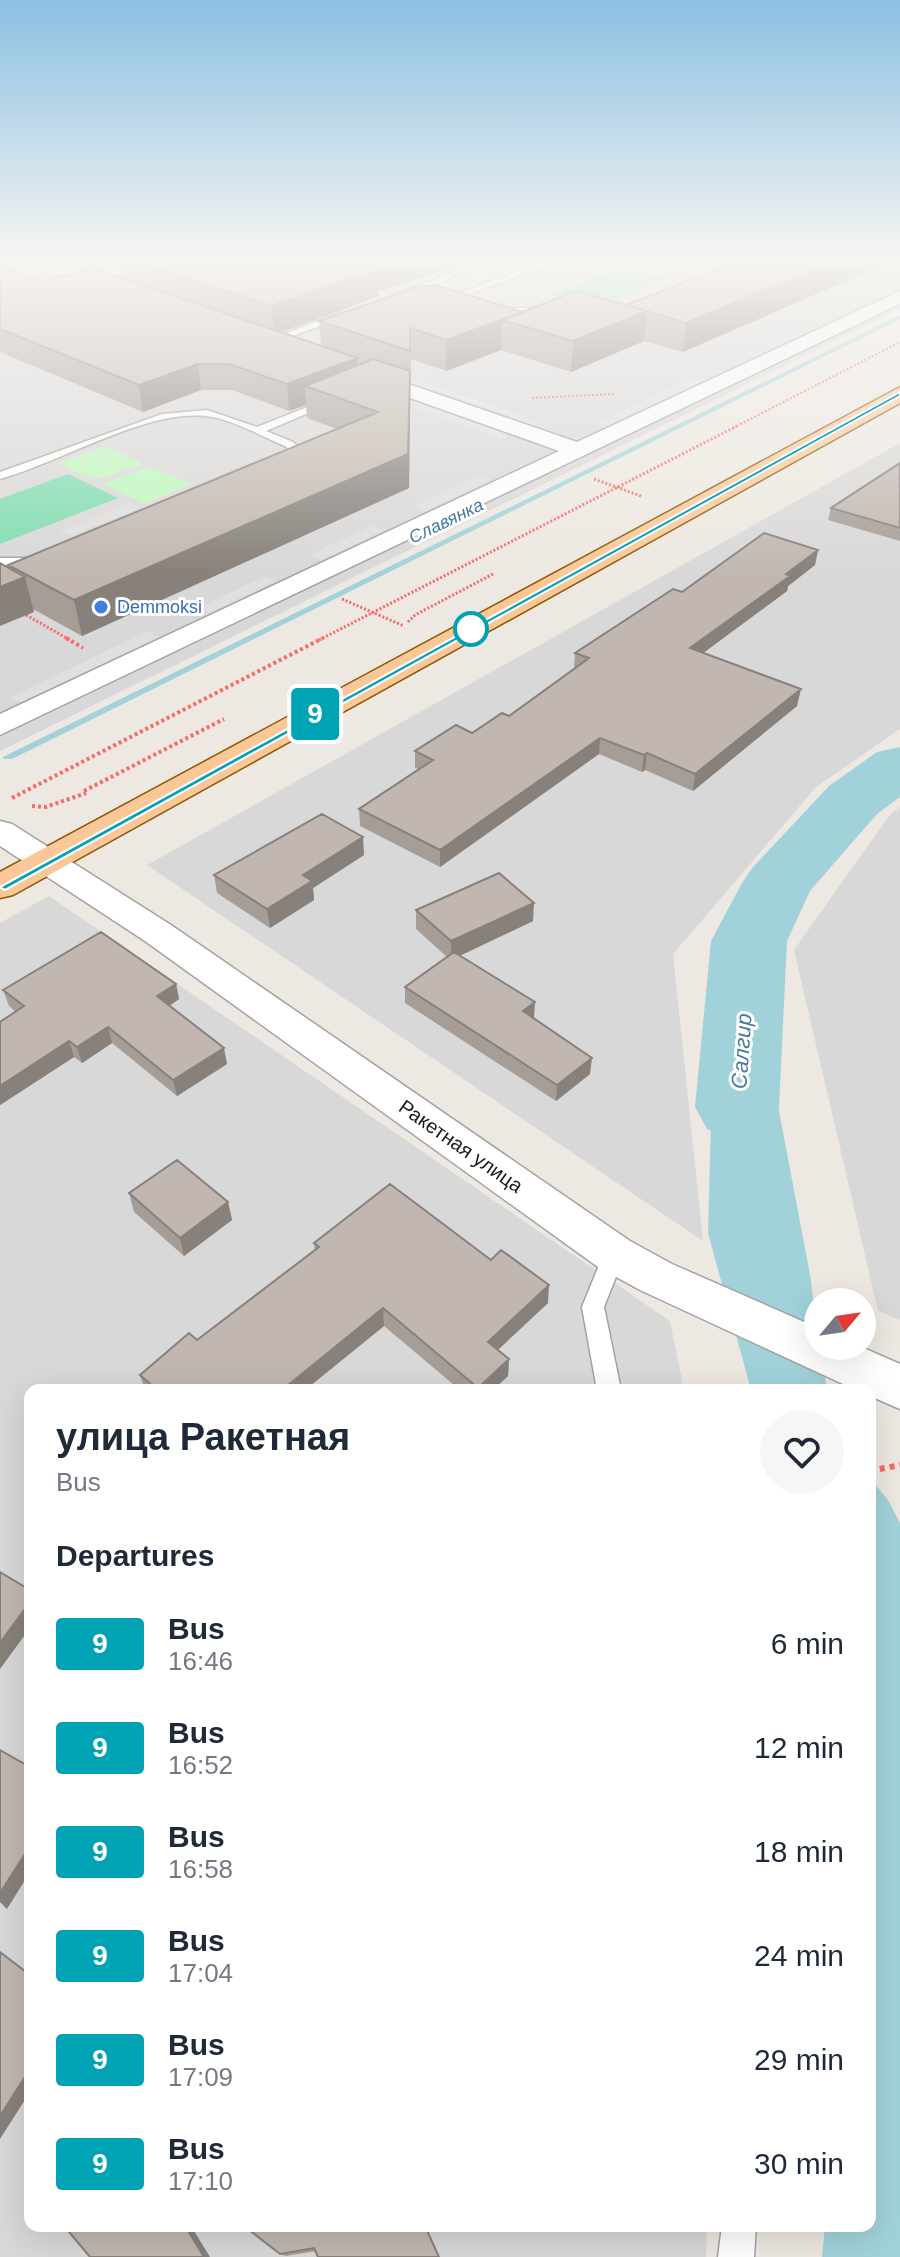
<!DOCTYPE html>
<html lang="en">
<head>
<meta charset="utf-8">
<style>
  :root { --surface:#fff; --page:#f6f6f7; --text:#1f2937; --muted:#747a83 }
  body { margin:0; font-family:Helvetica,sans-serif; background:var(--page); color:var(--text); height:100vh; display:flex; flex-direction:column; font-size:30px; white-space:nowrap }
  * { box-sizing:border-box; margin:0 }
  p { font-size:26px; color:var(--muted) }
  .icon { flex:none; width:44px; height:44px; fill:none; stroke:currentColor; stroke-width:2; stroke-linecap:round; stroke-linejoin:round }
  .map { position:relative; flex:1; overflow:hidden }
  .drawer { position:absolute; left:24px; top:1384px; width:852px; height:848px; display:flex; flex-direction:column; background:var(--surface); border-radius:16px; box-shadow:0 8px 32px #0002 }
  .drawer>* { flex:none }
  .badge { padding:0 16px; border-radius:6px; font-size:28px; line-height:52px }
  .needle { width:52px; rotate:61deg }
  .fabs { position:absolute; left:804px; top:1288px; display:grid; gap:16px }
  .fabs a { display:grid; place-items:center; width:72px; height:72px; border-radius:50%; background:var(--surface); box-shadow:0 8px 32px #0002; font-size:40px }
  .map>.badge { position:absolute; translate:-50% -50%; box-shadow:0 0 0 4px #fff }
  h2 { padding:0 32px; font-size:30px; line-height:72px }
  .round { display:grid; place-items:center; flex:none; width:84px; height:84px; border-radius:42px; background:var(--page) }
  .summary { display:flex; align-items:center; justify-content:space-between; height:136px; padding:0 32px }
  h1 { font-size:38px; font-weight:700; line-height:60px }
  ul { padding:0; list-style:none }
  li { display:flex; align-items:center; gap:24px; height:104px; padding:0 32px }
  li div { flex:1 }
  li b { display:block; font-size:30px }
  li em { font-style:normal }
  li .badge { min-width:88px; font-weight:700; text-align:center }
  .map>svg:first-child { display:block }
</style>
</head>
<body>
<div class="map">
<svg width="900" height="2257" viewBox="0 0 900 2257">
  <rect width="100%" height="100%" fill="#ede8e1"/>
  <path fill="#d9d8d8" d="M0,260H900V309L0,751Z
    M900,443V729L816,787L673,954L703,1241L147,865Z
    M900,807V1320L878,1311L794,950L889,816Z
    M49,896L670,1321L684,1390H30V2226H707L706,2257H0V923Z"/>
  <path fill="#bdf8bc" d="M106,446L141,462V466C135,468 128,467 122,470C96,484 88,478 58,463Z
    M145,468L156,469L192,484L145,504L106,486V483Z"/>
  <path fill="#7fdcb0" d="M623,267L668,279L597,306L552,294Z
    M68,474L118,498L0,544V499Z"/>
  <path fill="#dfdfdf" d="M482,268L509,275L427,304L402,296Z
    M359,361L541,422L533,426L351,364Z
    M690,378L702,381L608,427L595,423Z
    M397,393L512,434L502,439L386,397Z
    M478,475L490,480L424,512L412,507Z
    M130,503L140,508L70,536L60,531Z
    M372,526L383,531L321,560L309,555Z
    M265,576L275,581L208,613L198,608Z
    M147,631L158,637L20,703L10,698Z"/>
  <path fill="#a1d2da" d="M715,969L770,1006L776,1095L811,1280L818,1346H820L827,1390H751L708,1233Z
    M870,1478L888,1500L900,1523V2257H822L825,2226H870Z"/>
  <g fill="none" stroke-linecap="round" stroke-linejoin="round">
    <path fill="#a1d2da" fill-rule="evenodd" d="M900,315V319L12,759H4L3,757Z"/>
    <path fill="#a1d2da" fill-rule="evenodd" d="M900,747V797L877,814L810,891L787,941L779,1107L767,1129L737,1138L707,1129L695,1107L711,941L742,883L753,867L829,786L877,752Z"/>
    <g stroke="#a2a2a2" stroke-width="3">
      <path id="service" d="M151,260H162L92,282L85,280Z
        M487,260H498L400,297L393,295Z
        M505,260L547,264L589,260L566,267L540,268L442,304L435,302L530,267Z
        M488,308H555L559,311L555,314L491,313Z
        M344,311L347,316L271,344L263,342Z
        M325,400L334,402L266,431L293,442L303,451L298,459L284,465L279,462L292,452L285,446C260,436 233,419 205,416C144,410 60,463 0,479V472L162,414L207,410L257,427Z
        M0,558H39L45,562L39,566H0Z
        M614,1245L622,1248L625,1254L604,1307L621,1390H597L582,1307L606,1248Z
        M722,2226H756L754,2257H718Z"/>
    </g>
    <g stroke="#a2a2a2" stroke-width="3">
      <path id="minor" d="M23,260H47L131,288L134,292L125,297L119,296L25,264Z
        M900,291V304L0,735V714L559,451L351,377L348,373L351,369H365L577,442Z
        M0,821L12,824L171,925L630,1241L672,1264L818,1328V1346H859L900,1364V1409L870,1396V1390H856L640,1290L598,1267L145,941L0,846Z"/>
    </g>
    <g stroke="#905502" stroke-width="3">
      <path id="primary" d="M900,387V403L13,895L0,898V872Z"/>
    </g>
    <path stroke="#f76a67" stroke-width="2" stroke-dasharray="2 2" stroke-linecap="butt" d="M532,398L614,394
      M733,428L900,342"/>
    <path stroke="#f76a67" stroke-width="3" stroke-dasharray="2 2" stroke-linecap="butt" d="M594,479L641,496
      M342,599L404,626
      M26,615L70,640
      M408,622L415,615L493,574
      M319,640L737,426"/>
    <path stroke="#f76a67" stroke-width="4" stroke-dasharray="3 3" stroke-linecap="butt" d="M66,638L83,648
      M84,791L224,719
      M12,798L323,638
      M32,806L46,807L86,793"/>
    <path stroke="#f76a67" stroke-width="6" stroke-dasharray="5 5" stroke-linecap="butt" d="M870,1471L900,1465"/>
    <use href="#service" fill="#fff" fill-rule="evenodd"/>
    <use href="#minor" fill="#fff" fill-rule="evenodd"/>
    <use href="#primary" fill="#fac898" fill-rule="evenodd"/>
  </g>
  <path fill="#a69d97" d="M121,260H475L379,291V296L281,332L321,345L319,321L523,312L626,305L742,260H895L892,269L880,266L683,352L644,341L571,372L501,350L446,371L411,359L409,488L82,636L33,609L34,612L8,565L337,429L307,418L306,405L289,411L232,390H201L143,412L0,352V267L42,282L124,279Z
    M900,463V541L828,520L831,508Z
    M818,550L815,565L788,586L787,591L703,653L797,706L693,791L645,770L642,772L599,754L440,867L360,826L359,809L418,769L415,768V751L472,733L509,716L574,669L575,653L682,592Z
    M364,855L313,888L314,900L270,928L217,893L214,875Z
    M416,910L533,921L460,955L534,1018L590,1074L556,1101L405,1003V987L447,957L416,929Z
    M176,984L179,999L169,1006L227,1064L177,1096L112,1043L82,1063L74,1057L0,1105V1022L16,1012L9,1006L3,990Z
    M129,1193L228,1202L232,1220L184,1256L134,1212Z
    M314,1243L548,1303L498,1350L509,1359L508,1376L493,1390H460L384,1326L305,1390H145L140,1375L197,1340L315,1251Z
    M425,2226L316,2251L286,2256L280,2254Z"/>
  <path fill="#87807b" d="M391,260H475L379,291V296L274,335L271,306L370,266Z
    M838,260H882L880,266L683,352L686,323Z
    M647,311L644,341L571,372L573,341Z
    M523,312L502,320L501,350L446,371V340Z
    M357,358L358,384L305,386L306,405L289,411L287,384Z
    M198,364L201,390L143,412L139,385Z
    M410,371L409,488L82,636L74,600L408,454Z
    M818,550L815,565L788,586L787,591L687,665L690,648Z
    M25,577L34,612L0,626V587Z
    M801,689L797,706L693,791L695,774Z
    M600,738L599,754L440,867V850Z
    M647,753L645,770L642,772L644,755Z
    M363,837L364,855L313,888L314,900L270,928L267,909L303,875Z
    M534,903L533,921L451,960V941Z
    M176,984L179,999L160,1012L157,996Z
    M535,1002L534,1018L522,1027L523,1011Z
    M108,1027L112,1043L82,1063L77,1047Z
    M69,1041L74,1057L0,1105V1086Z
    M224,1048L227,1064L177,1096L173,1080Z
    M592,1058L590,1074L556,1101L557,1085Z
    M228,1202L232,1220L184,1256L180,1238Z
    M549,1285L548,1303L488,1359V1342Z
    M383,1308L384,1326L305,1390H282Z
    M509,1359L508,1376L493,1390H478V1388Z
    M30,1602V1628L0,1669V1643Z
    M30,1846V1872L7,1909L0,1902V1893Z
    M30,2069V2092L0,2139V2116Z
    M185,2226H191L210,2257H204Z"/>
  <path fill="#c1b7b0" stroke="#87807b" stroke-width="2" d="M129,260H241L248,262L272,263L282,260H391L370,266L378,269L271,306Z
    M742,260H838L686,323L626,305Z
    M0,267L42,282L92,268L357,358L287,384L229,364H198L139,385L0,329Z
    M421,286H438L523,312L446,340L410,328V351L319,321Z
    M576,291L647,311L573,341L502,320Z
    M373,359L410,371L408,454L74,600L8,565L378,412L305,386Z
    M900,463V528L831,508Z
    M764,533L818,550L786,574L790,576L690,648L801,689L695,774L647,753L644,755L600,738L440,850L359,809L433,760L415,751L456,725L472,733L502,713L509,716L589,658L575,653L673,589L682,592Z
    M0,563L25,577L0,587Z
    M322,814L363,837L303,875L312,881L267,909L214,875Z
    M499,873L534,903L451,941L416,910Z
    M101,932L176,984L157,996L224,1048L173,1080L108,1027L77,1047L69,1041L0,1086V1022L24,1006L3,990Z
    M454,952L535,1002L523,1011L592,1058L557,1085L405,987Z
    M177,1160L228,1202L180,1238L129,1193Z
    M390,1184L491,1260L501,1250L549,1285L488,1342L509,1359L478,1388L383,1308L282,1390H157L140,1375L189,1333L197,1340L319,1247L314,1243Z
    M0,1572L30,1590V1602L0,1643Z
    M0,1750L30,1767V1846L0,1893Z
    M0,1952L30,1975V2069L0,2116Z
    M64,2226H185L204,2257H90Z
    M244,2226H425L439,2257H318L314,2248L280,2254Z"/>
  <linearGradient id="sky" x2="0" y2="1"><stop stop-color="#8bc0e2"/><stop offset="0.45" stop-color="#f7f5f2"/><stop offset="1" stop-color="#f7f5f2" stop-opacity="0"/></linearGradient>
  <rect width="900" height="576" fill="url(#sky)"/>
  <path fill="#00a3b4" stroke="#fff" stroke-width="2" d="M900,392V396L5,890L0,887Z"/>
  <circle fill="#3f7fe0" stroke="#fff" stroke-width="3" cx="101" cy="607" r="8"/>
  <circle fill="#fff" stroke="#00a3b4" stroke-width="4" cx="471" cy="629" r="16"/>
  <g text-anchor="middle" stroke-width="6" stroke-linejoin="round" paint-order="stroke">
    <g font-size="18" font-style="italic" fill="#477ba0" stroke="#fff">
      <text transform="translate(446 521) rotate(-26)" y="6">Славянка</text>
    </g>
    <g font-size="18" fill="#366cbe" stroke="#fff" text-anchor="start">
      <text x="117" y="613">Demmoksi</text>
    </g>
    <g font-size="20" fill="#1b1b1b" stroke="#fff">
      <text transform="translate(461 1146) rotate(35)" y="7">Ракетная улица</text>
    </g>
    <g font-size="22" font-style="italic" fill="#477ba0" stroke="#fff">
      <text transform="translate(741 1051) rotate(-86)" y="8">Салгир</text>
    </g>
  </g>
</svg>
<div class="fabs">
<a><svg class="needle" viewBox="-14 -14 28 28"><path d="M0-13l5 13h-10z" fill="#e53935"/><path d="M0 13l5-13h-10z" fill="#747a83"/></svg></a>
</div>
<b class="badge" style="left:315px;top:714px;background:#00a3b4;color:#fff">9</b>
<section class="drawer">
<div class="summary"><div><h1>улица Ракетная</h1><p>Bus</p></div><a class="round"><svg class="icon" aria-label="heart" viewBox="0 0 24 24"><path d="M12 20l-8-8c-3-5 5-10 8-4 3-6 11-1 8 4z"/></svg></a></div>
<h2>Departures</h2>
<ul>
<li><span class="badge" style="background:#00a3b4;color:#fff">9</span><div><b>Bus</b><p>16:46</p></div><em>6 min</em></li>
<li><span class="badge" style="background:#00a3b4;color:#fff">9</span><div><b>Bus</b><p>16:52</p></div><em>12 min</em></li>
<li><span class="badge" style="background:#00a3b4;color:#fff">9</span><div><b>Bus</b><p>16:58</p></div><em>18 min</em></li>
<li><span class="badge" style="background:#00a3b4;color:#fff">9</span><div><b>Bus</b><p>17:04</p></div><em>24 min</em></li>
<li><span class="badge" style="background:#00a3b4;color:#fff">9</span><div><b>Bus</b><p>17:09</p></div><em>29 min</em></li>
<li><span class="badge" style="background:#00a3b4;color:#fff">9</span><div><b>Bus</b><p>17:10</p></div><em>30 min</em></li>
</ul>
</section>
</div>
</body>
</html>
